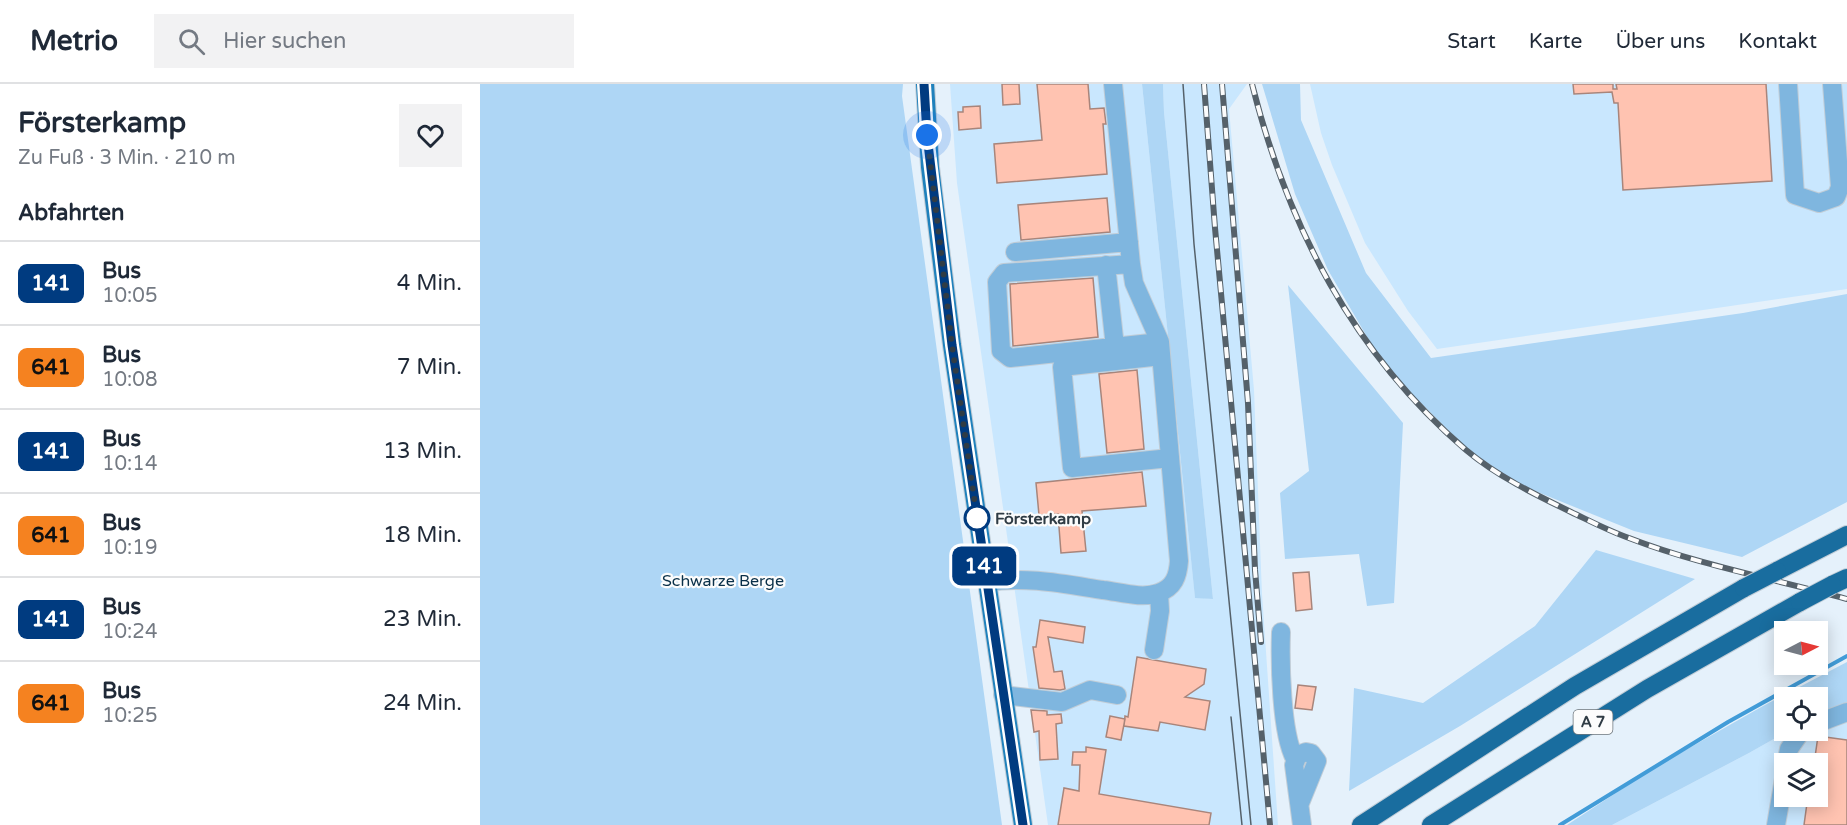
<!DOCTYPE html>
<html lang="de">
<head>
<meta charset="utf-8">
<style>
  :root { --surface:#fff; --page:#f2f2f3; --text:#1f2937; --muted:#747a83; --line:#e0e1e3 }
  body { margin:0; font-family:"Varela Round",sans-serif; background:var(--page); color:var(--text); height:100vh; display:flex; flex-direction:column; font-size:22px; white-space:nowrap }
  * { box-sizing:border-box; margin:0 }
  p { font-size:20px; color:var(--muted) }
  .icon { flex:none; width:33px; height:33px; fill:none; stroke:currentColor; stroke-width:2; stroke-linecap:round; stroke-linejoin:round }
  .map { position:relative; flex:1; overflow:hidden }
  .panel { display:flex; flex-direction:column; background:var(--surface); width:480px }
  .panel>* { flex:none }
  .badge { padding:0 12px; border-radius:9px; font-size:21px; line-height:39px }
  .needle { width:39px; rotate:84deg }
  .controls { position:absolute; left:1294px; top:537px; display:grid; gap:12px }
  .controls a { display:grid; place-items:center; width:54px; height:54px; border-radius:0px; background:var(--surface); box-shadow:0 3px 15px #0003; font-size:30px }
  .you { position:absolute; width:30px; height:30px; margin:-15px; border:4px solid #fff; border-radius:50%; background:#1a73e8; box-shadow:0 0 0 9px #1a73e833 }
  .map>.badge { position:absolute; translate:-50% -50%; box-shadow:0 0 0 3px #fff }
  h2 { padding:0 18px; font-size:22px; line-height:54px }
  .round { display:grid; place-items:center; flex:none; width:63px; height:63px; border-radius:0px; background:var(--page) }
  .headline { display:flex; align-items:center; justify-content:space-between; height:102px; padding:0 18px }
  h1 { font-size:28px; font-weight:700; line-height:45px }
  ul { padding:0; list-style:none }
  li { display:flex; align-items:center; gap:18px; height:84px; padding:0 18px; border-top:2px solid var(--line) }
  li div { flex:1 }
  li b { display:block; font-size:22px }
  li em { font-style:normal }
  li .badge { min-width:66px; font-weight:700; text-align:center }
  header { display:flex; align-items:center; gap:36px; box-sizing:border-box; height:84px; padding:0 30px; background:var(--surface); border-bottom:2px solid var(--line) }
  header strong { font-size:28px }
  nav { display:flex; gap:33px; margin-inline-start:auto; font-size:21px }
  .search { width:420px; height:54px; background:var(--page); display:flex; align-items:center; gap:15px; box-sizing:border-box; padding:0 21px; border-radius:0px; color:var(--muted); font-size:22px }
  main { display:flex; flex:1; min-height:0 }
  .map>svg:first-child { display:block }
</style>
</head>
<body>
<header>
<strong>Metrio</strong>
<div class="search"><svg class="icon" aria-label="search" viewBox="0 0 24 24"><circle cx="10" cy="10" r="6"/><path d="M15 15l6 6"/></svg>Hier suchen</div>
<nav><a>Start</a><a>Karte</a><a>Über uns</a><a>Kontakt</a></nav>
</header>
<main>
<section class="panel">
<div class="headline"><div><h1>Försterkamp</h1><p>Zu Fuß · 3 Min. · 210 m</p></div><a class="round"><svg class="icon" aria-label="heart" viewBox="0 0 24 24"><path d="M12 20l-8-8c-3-5 5-10 8-4 3-6 11-1 8 4z"/></svg></a></div>
<h2>Abfahrten</h2>
<ul>
<li><span class="badge" style="background:#003b80;color:#fff">141</span><div><b>Bus</b><p>10:05</p></div><em>4 Min.</em></li>
<li><span class="badge" style="background:#f58220;color:#111">641</span><div><b>Bus</b><p>10:08</p></div><em>7 Min.</em></li>
<li><span class="badge" style="background:#003b80;color:#fff">141</span><div><b>Bus</b><p>10:14</p></div><em>13 Min.</em></li>
<li><span class="badge" style="background:#f58220;color:#111">641</span><div><b>Bus</b><p>10:19</p></div><em>18 Min.</em></li>
<li><span class="badge" style="background:#003b80;color:#fff">141</span><div><b>Bus</b><p>10:24</p></div><em>23 Min.</em></li>
<li><span class="badge" style="background:#f58220;color:#111">641</span><div><b>Bus</b><p>10:25</p></div><em>24 Min.</em></li>
</ul>
</section>
<div class="map">
<svg width="1367" height="741" viewBox="0 0 1367 741">
  <rect width="100%" height="100%" fill="#e5f1fb"/>
  <path fill="#c9e7fe" fill-rule="evenodd" d="M470,0H662L715,513L733,515L684,28L683,0H767L749,25L774,306L782,510L798,741H568L477,99Z
    M830,0H1367V205L957,265L928,227L885,159L852,81L841,49Z
    M1367,619V741H1132L1269,669L1308,647L1338,646V630ZM1305,680H1338V712H1305Z"/>
  <path fill="#aed6f5" d="M0,0H423L422,12L522,741H0Z
    M662,0H683L684,28L733,515L715,514Z
    M782,0H820L821,36L886,189L951,274L1263,229L1367,210V418L1262,473L1154,447L1040,401L987,365L904,282L848,186L815,110Z
    M808,201L923,339L914,519L887,522L879,470L805,475L800,409L829,387Z
    M1116,466L1215,495L980,642L869,707L874,604L943,619L1055,542Z
    M1367,578V619L1338,630V614H1305V646L1308,647L1269,669L1132,741H1087L1174,684L1283,622Z"/>
  <g fill="none" stroke-linecap="round" stroke-linejoin="round">
    <path stroke="#429cd8" stroke-width="4" d="M1080,741L1248,638L1367,572"/>
  </g>
  <path fill="#ffc3b1" stroke="#a8857b" stroke-width="1.5" d="M522,0H539L540,20L523,21Z
    M557,0H608L610,25L624,24L626,40H623L627,90L517,99L514,60L562,56Z
    M1093,0H1133V5H1137L1136,0H1286L1292,97L1143,106L1138,19H1134L1132,8L1094,10Z
    M500,22L501,44L479,46L478,28H483V23Z
    M627,114L630,148L541,156L538,121Z
    M613,194L618,253L533,262L530,200Z
    M657,286L664,365L627,369L619,290Z
    M662,388L666,422L602,427L606,467L581,469L578,430L559,431L556,399Z
    M829,488L832,525L816,527L813,489Z
    M560,536L605,543L603,559L568,553L574,588L582,587L585,605L580,606L559,604L553,563H556Z
    M657,573L726,585L724,600L705,613L730,617L725,646L680,638L678,647L644,642L645,632L648,633Z
    M818,601L836,603L832,626L815,624Z
    M551,626L567,627V631L581,630L582,639L576,640L578,675L560,676L559,647L554,648Z
    M630,632L645,635L641,656L626,653Z
    M1338,652L1367,656V741H1324L1328,712H1338V680H1334Z
    M606,663L626,666L619,710L731,729L729,741H578L584,704L599,707L600,681H592L593,668H606Z"/>
  <g fill="none" stroke-linecap="round" stroke-linejoin="round">
    <g stroke="#c1cdd7" stroke-width="20">
      <path id="minor" d="M1308,0L1315,111L1339,119L1356,113L1360,103L1352,0
        M535,168L649,158
        M651,180L524,189L517,198L521,267L530,274L680,258
        M626,181L635,263
        M681,272L582,283L592,384L690,374
        M507,498C546,492 584,500 623,506C640,508 662,515 678,509C694,504 698,492 699,477L680,258L654,199L651,180L633,0
        M801,548C800,578 801,649 815,675
        M674,566L680,527L679,509
        M523,611L582,618L610,606L637,611
        M1338,639L1367,628
        M1306,680L1309,665L1322,646
        M820,719L837,677L831,669L826,668L818,671L814,681L822,741
        M1296,741L1305,689"/>
    </g>
    <g stroke="#c1cdd7" stroke-width="20">
      <path id="major" d="M445,0L450,83L472,261L543,741"/>
    </g>
    <g stroke="#c1cdd7" stroke-width="20">
      <path id="highway" d="M1297,487L1367,451
        M1352,501L1367,494
        M881,741L1095,602L1264,504
        M951,741L1167,605L1320,518"/>
    </g>
    <use href="#minor" stroke="#7fb6df" stroke-width="18"/>
    <use href="#major" stroke="#1f81bc" stroke-width="18"/>
    <use href="#highway" stroke="#196d9f" stroke-width="18"/>
    <path stroke="#55616a" stroke-width="1.5" d="M703,0L714,160L771,741
      M751,633L762,741"/>
    <g stroke="#55616a" stroke-width="6">
      <path id="rail" d="M724,0L735,144L790,741
        M742,0L768,319L775,486L781,558
        M772,0C808,143 873,269 986,366C1017,392 1054,410 1091,428C1110,437 1129,447 1149,454C1219,481 1294,495 1367,515"/>
    </g>
    <use href="#rail" stroke="#fcfcfc" stroke-width="4" stroke-dasharray="11" stroke-linecap="butt"/>
    <g stroke="#c1cdd7" stroke-width="20" stroke-linecap="butt">
      <path id="highway-bridge" d="M1264,504L1297,487
        M1320,518L1352,501"/>
    </g>
    <use href="#highway-bridge" stroke="#196d9f" stroke-width="18"/>
  </g>
  <g fill="none" stroke-linecap="round" stroke-linejoin="round">
    <g stroke="#fff" stroke-width="14">
      <path id="line" d="M444,0L447,51L472,261L543,741"/>
    </g>
    <use href="#line" stroke="#003b80" stroke-width="9"/>
    <path stroke="#303c45" stroke-width="6" stroke-dasharray="0 10.8" d="M447,51L472,261L497,434"/>
  </g>
  <circle fill="#fff" stroke="#003b80" stroke-width="3" cx="497" cy="434" r="12"/>
  <g text-anchor="middle" stroke-width="4.5" stroke-linejoin="round" paint-order="stroke">
    <rect fill="#fcfcfc" stroke="#6d767c" stroke-width="1.5" x="1093.5" y="626" width="39" height="24" rx="4.5"/>
    <g font-size="15" font-weight="bold" fill="#303c45">
      <text x="1113" y="643">A 7</text>
    </g>
    <g font-size="16" font-weight="bold" fill="#303c45" stroke="#fcfcfc" text-anchor="start">
      <text x="515" y="440">Försterkamp</text>
    </g>
    <g font-size="16" fill="#093049" stroke="#fcfcfc">
      <text x="243" y="502">Schwarze Berge</text>
    </g>
  </g>
</svg>
<div class="controls">
<a><svg class="needle" viewBox="-14 -14 28 28"><path d="M0-13l5 13h-10z" fill="#e53935"/><path d="M0 13l5-13h-10z" fill="#747a83"/></svg></a>
<a><svg class="icon" aria-label="locate" viewBox="0 0 24 24"><circle cx="12" cy="12" r="6"/><path d="M12 2v4M12 18v4M2 12h4M18 12h4"/></svg></a>
<a><svg class="icon" aria-label="layers" viewBox="0 0 24 24"><path d="M12 4l9 5-9 5-9-5zM3 14l9 5 9-5"/></svg></a>
</div>
<div class="you" style="left:447px;top:51px"></div>
<b class="badge" style="left:504px;top:482px;background:#003b80;color:#fff">141</b>
</div>
</main>
</body>
</html>
